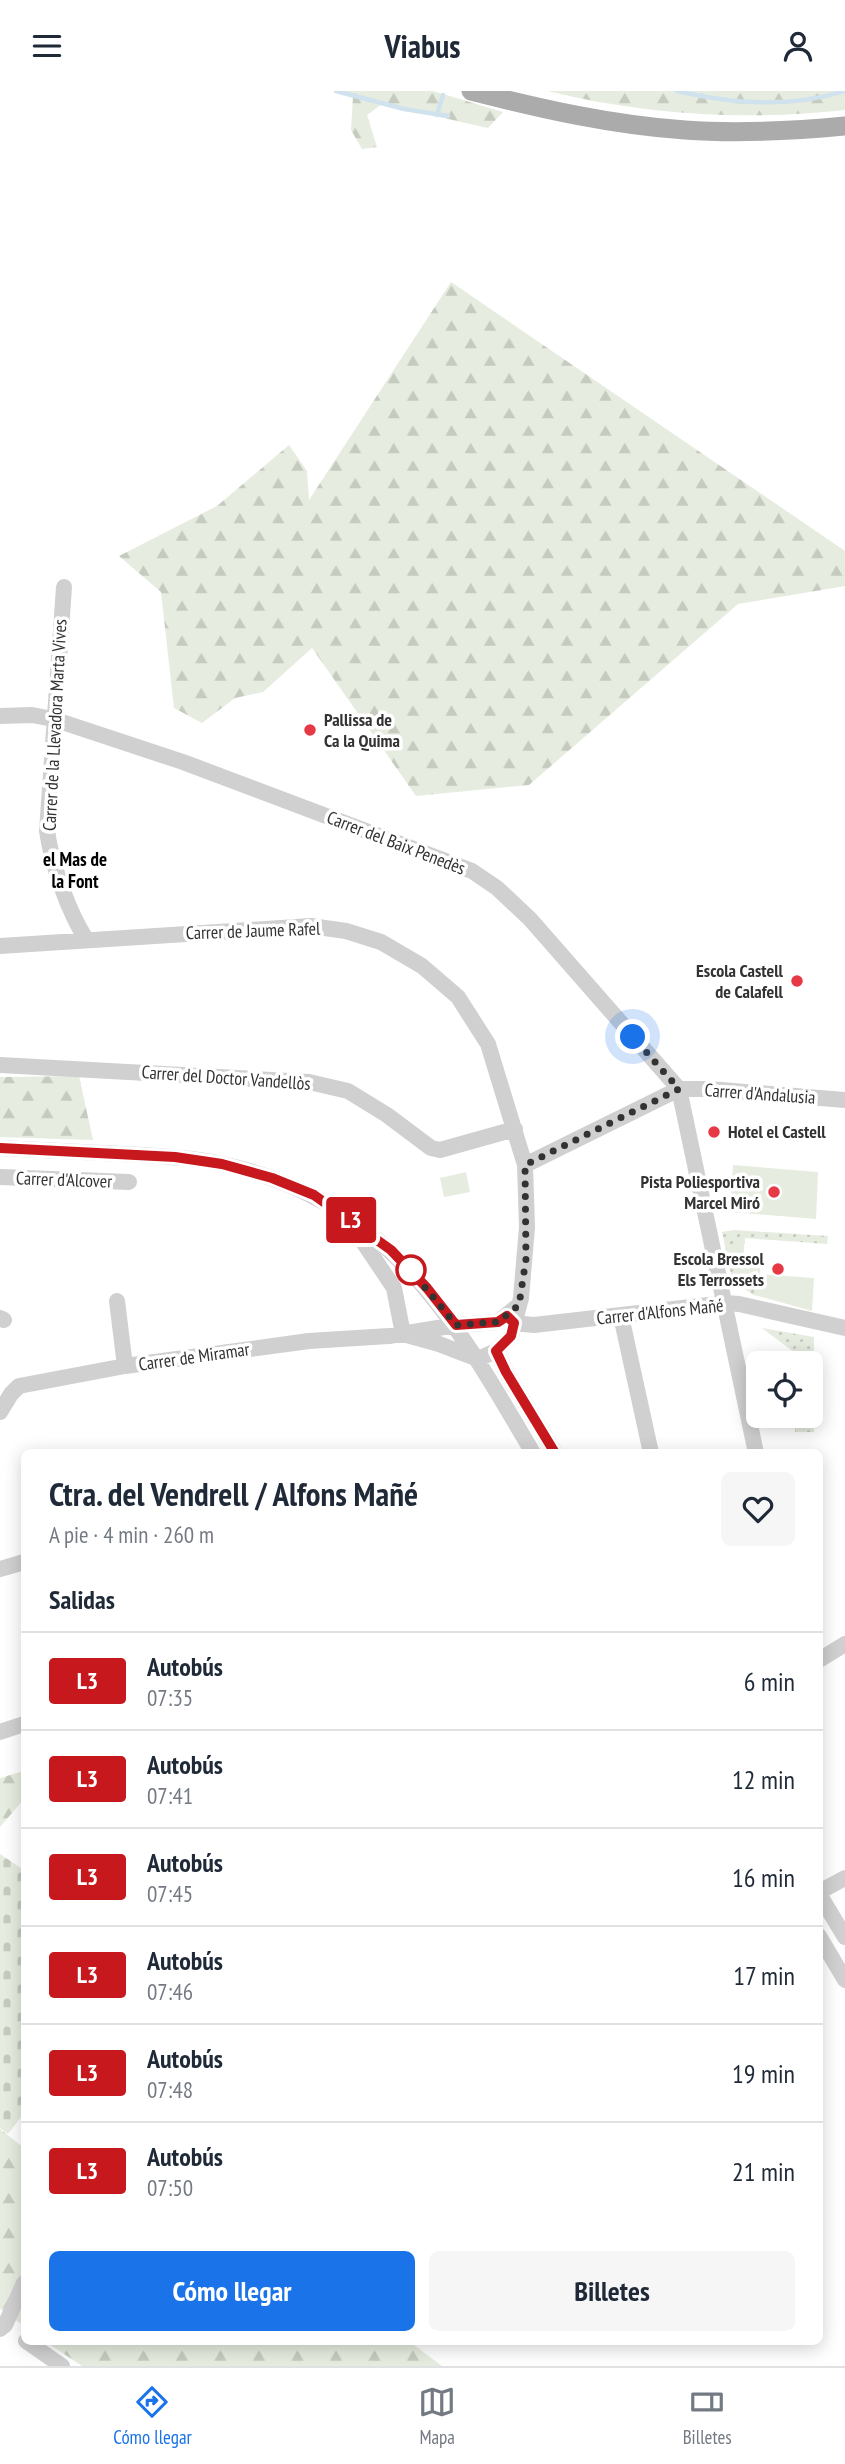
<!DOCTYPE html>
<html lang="es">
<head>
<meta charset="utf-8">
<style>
  :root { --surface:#fff; --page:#f6f6f7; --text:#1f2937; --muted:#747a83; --line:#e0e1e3; --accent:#1a73e8 }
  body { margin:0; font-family:"PT Sans Narrow",sans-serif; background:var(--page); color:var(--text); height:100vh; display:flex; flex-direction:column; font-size:26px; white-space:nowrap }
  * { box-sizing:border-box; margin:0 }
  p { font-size:23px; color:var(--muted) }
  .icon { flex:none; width:38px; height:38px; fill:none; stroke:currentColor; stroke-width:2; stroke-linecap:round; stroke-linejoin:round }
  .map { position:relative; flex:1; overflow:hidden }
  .sheet { position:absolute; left:21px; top:1358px; width:802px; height:896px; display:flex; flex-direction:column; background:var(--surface); border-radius:10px; box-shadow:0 4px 18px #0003 }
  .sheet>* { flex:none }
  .badge { padding:0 14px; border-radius:5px; font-size:24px; line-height:46px }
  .controls { position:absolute; left:746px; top:1260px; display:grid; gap:14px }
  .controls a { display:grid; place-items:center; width:77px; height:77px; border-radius:10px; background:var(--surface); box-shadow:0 4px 18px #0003; font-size:35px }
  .you { position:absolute; width:35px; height:35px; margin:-18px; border:5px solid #fff; border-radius:50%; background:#1a73e8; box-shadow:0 0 0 10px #1a73e833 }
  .map>.badge { position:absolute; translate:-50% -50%; box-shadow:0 0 0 4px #fff }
  h2 { padding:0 28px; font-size:26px; line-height:63px }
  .round { display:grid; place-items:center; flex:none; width:74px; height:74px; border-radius:10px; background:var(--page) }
  .head { display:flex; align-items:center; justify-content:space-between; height:119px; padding:0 28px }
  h1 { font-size:33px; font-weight:700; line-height:52px }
  .button { display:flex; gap:14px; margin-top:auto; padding:14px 28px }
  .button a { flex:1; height:80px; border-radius:10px; background:var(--accent); color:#fff; font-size:28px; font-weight:700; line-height:80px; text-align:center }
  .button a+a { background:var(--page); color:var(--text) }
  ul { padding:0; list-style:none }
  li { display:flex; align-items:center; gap:21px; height:98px; padding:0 28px; border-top:2px solid var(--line) }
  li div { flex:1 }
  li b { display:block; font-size:26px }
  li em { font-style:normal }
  li .badge { min-width:77px; font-weight:700; text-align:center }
  header { display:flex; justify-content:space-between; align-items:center; height:91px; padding:0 28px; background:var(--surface); font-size:32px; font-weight:700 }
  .tab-bar { display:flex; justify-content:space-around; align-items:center; height:98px; border-top:2px solid var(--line); background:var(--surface); font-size:19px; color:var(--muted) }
  .tab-bar a { display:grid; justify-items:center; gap:4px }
  .tab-bar .on { color:var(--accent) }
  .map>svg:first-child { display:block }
</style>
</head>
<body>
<header><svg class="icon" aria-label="menu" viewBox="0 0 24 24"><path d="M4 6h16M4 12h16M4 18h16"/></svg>Viabus<svg class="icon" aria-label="person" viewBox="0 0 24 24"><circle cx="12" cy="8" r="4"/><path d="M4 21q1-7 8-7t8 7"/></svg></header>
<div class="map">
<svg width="845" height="2275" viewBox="0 0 845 2275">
  <defs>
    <pattern id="grass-dots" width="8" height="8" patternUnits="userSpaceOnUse" patternTransform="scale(1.75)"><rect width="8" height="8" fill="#e6ecdf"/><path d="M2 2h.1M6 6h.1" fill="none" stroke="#c6cbc0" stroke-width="1.8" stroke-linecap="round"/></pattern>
    <pattern id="forest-firs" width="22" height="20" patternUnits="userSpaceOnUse" patternTransform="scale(1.75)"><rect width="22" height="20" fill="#e6ecdf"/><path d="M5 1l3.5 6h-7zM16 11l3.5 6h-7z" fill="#c6cbc0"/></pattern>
    <pattern id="cemetery-stones" width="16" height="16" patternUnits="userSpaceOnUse" patternTransform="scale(1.75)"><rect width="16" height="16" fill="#e6ecdf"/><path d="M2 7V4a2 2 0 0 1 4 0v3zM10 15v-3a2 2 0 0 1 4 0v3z" fill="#c6cbc0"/></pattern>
  </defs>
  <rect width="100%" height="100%" fill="#fff"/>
  <path fill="url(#grass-dots)" d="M734,1139L828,1145L827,1153L745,1147L744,1156H737C740,1172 744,1188 760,1195L758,1205L753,1204L732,1188L722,1141Z
    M762,1237L814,1246V1341H795V1325H810V1272H795V1262Z"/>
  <path fill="url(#forest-firs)" d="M336,0H433L503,21L488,37L382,13L367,24L377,56L362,58L351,39L353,5Z
    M548,0H845V19C747,30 644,24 548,0Z
    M451,191L845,460V495L738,513L529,694L416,705L312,557L263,601L235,607L202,632L174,617L161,501L119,465L217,415L289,354L307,380L309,409Z
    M79,985L93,1049L0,1046V986Z
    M24,1680V1708L0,1736V1687Z
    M0,2038L24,2057V2235L0,2218Z
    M46,2251H410L442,2275H82Z"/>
  <path fill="url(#cemetery-stones)" d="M0,1763L24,1779V2022L8,2043L0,2037Z"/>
  <path fill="#e6ecdf" d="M733,1074L818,1081L816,1128L730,1121Z
    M466,1081L470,1101L444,1106L440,1087Z
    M736,1156H744V1164L761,1165L760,1183L814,1187L812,1220L758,1205L760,1195C744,1187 740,1172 736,1156Z"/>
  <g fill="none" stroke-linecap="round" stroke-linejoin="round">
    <path stroke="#cfe2ee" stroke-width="4.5" d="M336,0L404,18L448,25
      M677,0C732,13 791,17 845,0
      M437,24L443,4"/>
    <path stroke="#d0d0d0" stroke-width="16" d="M64,496L47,740C52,774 68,820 86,848
      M0,625L32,624L53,628L183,671L472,780L497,797L530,828L679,998L756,1362
      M0,855L311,835L346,840L381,851L422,875L458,906L488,953L525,1074L527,1136L521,1207L511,1245L496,1260L478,1268L439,1253L403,1243
      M0,974L309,991L348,1000L387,1024L431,1057L440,1059L515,1038
      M0,1057C41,1059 81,1061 122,1063C155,1065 189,1066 222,1073C388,1109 454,1227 533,1362
      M525,1074L679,998H709L845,1009
      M0,1086L129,1091
      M353,1136L394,1197L403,1243
      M117,1210L125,1275
      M621,1225L651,1362
      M0,1227L4,1229
      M514,1232L534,1234L726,1212L739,1213L845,1237
      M496,1260L506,1281L555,1362
      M0,1321L11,1303L19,1295L125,1275L309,1250L389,1245L456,1234L498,1231L519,1214
      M0,1478L24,1471
      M819,1569L845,1553
      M0,1641L24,1633
      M819,1801L845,1787
      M819,1803L845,1846
      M819,1845L845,1889
      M0,2238L5,2234L24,2192
      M26,2250L62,2275"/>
    <path stroke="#ababab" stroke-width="19" d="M471,0C542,18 612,34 685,39C739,43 792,40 845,35"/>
  </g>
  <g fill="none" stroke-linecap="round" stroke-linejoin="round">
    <g stroke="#fff" stroke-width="16">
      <path id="line" d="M0,1057L175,1066L222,1073L272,1087L314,1104L391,1159L427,1197L456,1234L498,1231L507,1225L514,1232L511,1245L496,1260L506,1281L555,1362"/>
    </g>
    <use href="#line" stroke="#c7181e" stroke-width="10"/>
    <path stroke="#333" stroke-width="7" stroke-dasharray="0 12.6" d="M411,1179L410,1178L456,1234L498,1231L519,1214L526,1168L525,1074L679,998L633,946"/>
  </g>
  <g fill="#e63946" stroke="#fff" stroke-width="2.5">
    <circle cx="310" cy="639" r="7"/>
    <circle cx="797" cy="890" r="7"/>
    <circle cx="714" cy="1041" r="7"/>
    <circle cx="774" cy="1101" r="7"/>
    <circle cx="778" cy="1178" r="7"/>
  </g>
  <circle fill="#fff" stroke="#c7181e" stroke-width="3.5" cx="411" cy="1179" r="14"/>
  <g text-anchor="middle" stroke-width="7" stroke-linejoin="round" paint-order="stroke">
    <g font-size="18" font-weight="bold" fill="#333" stroke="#fff" text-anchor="end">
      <text x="324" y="635" text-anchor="start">Pallissa de<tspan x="324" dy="21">Ca la Quima</tspan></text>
      <text x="783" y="886">Escola Castell<tspan x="783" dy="21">de Calafell</tspan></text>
      <text x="728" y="1047" text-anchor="start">Hotel el Castell</text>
      <text x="760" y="1097">Pista Poliesportiva<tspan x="760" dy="21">Marcel Miró</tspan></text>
      <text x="764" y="1174">Escola Bressol<tspan x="764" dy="21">Els Terrossets</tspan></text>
    </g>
    <g font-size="18" fill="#333" stroke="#fff">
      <text transform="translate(55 634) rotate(-87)" y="6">Carrer de la Llevadora Marta Vives</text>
      <text transform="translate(396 752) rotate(21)" y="6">Carrer del Baix Penedès</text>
      <text transform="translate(253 840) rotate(-2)" y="6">Carrer de Jaume Rafel</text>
      <text transform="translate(226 987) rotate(4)" y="6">Carrer del Doctor Vandellòs</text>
      <text transform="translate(760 1003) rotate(4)" y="6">Carrer d'Andalusia</text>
      <text transform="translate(64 1089) rotate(2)" y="6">Carrer d'Alcover</text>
      <text transform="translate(660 1221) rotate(-6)" y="6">Carrer d'Alfons Mañé</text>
      <text transform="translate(194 1266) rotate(-8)" y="6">Carrer de Miramar</text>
    </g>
    <g font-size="19" font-weight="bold" fill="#000" stroke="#fff">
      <text x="75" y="775">el Mas de<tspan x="75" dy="22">la Font</tspan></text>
    </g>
  </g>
</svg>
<div class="controls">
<a><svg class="icon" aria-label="locate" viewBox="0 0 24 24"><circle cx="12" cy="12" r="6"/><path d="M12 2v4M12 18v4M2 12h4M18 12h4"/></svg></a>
</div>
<div class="you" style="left:633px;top:946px"></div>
<b class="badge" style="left:351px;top:1129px;background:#c7181e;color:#fff">L3</b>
<section class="sheet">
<div class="head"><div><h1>Ctra. del Vendrell / Alfons Mañé</h1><p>A pie · 4 min · 260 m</p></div><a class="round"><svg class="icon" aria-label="heart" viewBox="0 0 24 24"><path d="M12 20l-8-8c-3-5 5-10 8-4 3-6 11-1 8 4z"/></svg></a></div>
<h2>Salidas</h2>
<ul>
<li><span class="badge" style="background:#c7181e;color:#fff">L3</span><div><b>Autobús</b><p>07:35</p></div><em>6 min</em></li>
<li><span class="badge" style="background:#c7181e;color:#fff">L3</span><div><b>Autobús</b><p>07:41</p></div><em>12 min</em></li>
<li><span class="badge" style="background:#c7181e;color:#fff">L3</span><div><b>Autobús</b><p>07:45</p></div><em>16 min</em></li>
<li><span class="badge" style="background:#c7181e;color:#fff">L3</span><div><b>Autobús</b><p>07:46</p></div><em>17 min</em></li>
<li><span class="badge" style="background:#c7181e;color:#fff">L3</span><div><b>Autobús</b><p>07:48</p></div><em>19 min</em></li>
<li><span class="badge" style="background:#c7181e;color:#fff">L3</span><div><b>Autobús</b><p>07:50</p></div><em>21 min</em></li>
</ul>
<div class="button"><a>Cómo llegar</a><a>Billetes</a></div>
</section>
</div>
<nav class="tab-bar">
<a class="on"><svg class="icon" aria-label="directions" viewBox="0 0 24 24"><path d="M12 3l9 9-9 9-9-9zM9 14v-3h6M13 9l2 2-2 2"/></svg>Cómo llegar</a>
<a><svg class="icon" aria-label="map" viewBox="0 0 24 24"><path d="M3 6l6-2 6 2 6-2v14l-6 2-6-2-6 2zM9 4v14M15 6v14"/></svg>Mapa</a>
<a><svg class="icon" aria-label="tickets" viewBox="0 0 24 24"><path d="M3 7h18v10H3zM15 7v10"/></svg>Billetes</a>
</nav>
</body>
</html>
